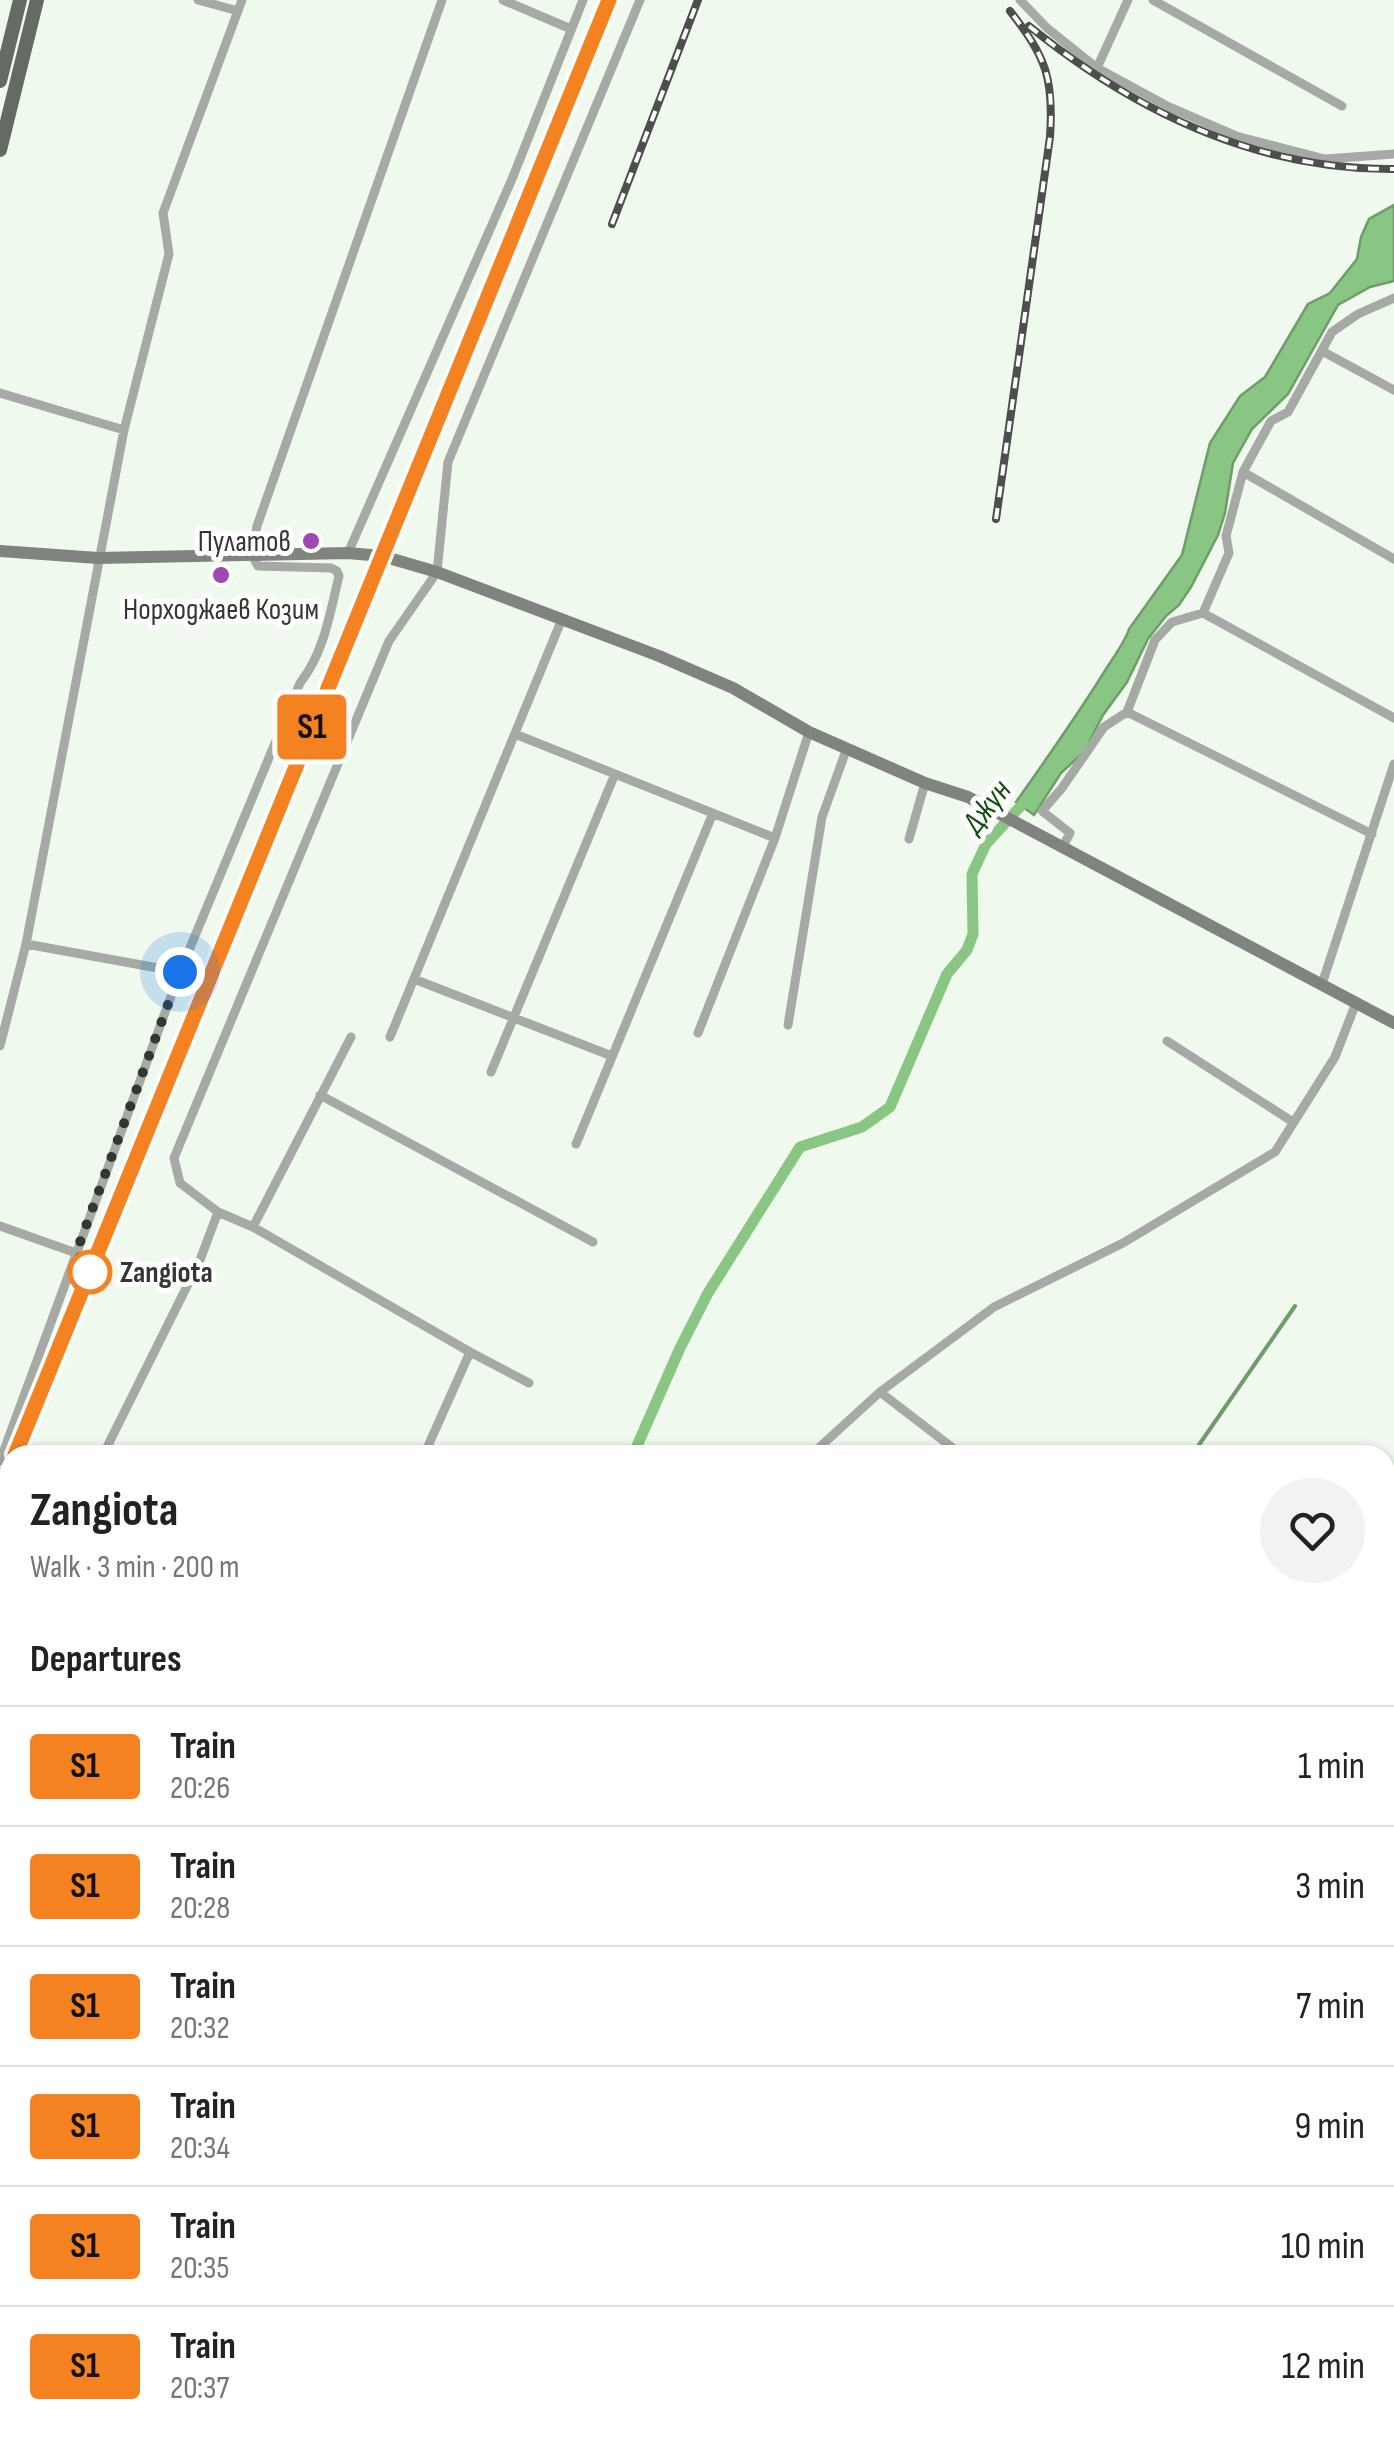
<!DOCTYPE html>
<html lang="en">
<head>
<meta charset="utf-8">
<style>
  :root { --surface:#fff; --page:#f2f2f2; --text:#222; --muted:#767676; --line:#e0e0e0 }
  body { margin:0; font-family:"Sofia Sans Condensed",sans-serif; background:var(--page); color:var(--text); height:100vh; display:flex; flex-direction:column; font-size:38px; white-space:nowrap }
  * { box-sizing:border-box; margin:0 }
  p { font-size:32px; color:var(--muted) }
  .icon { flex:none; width:55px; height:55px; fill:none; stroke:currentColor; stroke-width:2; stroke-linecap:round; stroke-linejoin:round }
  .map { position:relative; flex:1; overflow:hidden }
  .details { position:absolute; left:0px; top:1445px; width:1395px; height:1002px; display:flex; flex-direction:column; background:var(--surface); border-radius:30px 30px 0 0; box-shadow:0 2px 8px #0004 }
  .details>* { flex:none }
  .badge { padding:0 20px; border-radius:8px; font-size:35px; line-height:65px }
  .you { position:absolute; width:50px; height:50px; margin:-25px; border:8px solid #fff; border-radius:50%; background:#1a73e8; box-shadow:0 0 0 15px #1a73e833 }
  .map>.badge { position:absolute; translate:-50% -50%; box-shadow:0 0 0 5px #fff }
  h2 { padding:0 30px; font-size:38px; line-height:90px }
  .round { display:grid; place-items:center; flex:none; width:105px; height:105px; border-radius:52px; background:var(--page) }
  .head { display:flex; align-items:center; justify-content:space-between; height:170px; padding:0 30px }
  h1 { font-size:48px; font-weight:700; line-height:75px }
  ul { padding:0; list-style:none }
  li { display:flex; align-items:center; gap:30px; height:120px; padding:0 30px; border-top:2px solid var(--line) }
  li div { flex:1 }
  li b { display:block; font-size:38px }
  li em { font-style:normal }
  li .badge { min-width:110px; font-weight:700; text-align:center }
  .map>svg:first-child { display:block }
</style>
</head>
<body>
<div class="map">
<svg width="1394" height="2446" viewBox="0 0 1394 2446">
  <rect width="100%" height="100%" fill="#eff9ee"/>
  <path fill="#8ac683" stroke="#709b6b" stroke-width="2.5" d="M1394,205V281L1370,287L1338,305L1288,394L1252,429L1233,463L1225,513L1218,535L1191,587L1179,605L1166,616L1148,639L1127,682L1103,715L1084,752L1061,773L1034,815L1016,802C1045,761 1074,720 1101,677C1109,663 1125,643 1129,629L1182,555L1210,443L1240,396L1265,377L1308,304L1330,293L1357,259L1361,237L1369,219Z"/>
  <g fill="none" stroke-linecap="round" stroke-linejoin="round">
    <path stroke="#709b6b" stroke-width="4" d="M1192,1455L1295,1306
      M205,2446L211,2438
      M498,2446L502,2438"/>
    <path stroke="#8ac683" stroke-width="11" d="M633,1455L680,1348L708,1293L800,1147L862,1127L890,1107L947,974L967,950L973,934L972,874L986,844L1029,797
      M0,2394L10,2391"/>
    <path stroke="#a5aaa5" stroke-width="9" d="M198,0L238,11
      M503,0L571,29
      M1020,0L1047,28L1097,68L1169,107L1236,136L1325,159L1394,154
      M1153,0L1342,106
      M1097,68L1128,0
      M1322,351L1394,390
      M0,393L124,430
      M1243,472L1394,559
      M348,553L512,179L583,0
      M1203,613L1229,553L1226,536L1243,472L1271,421L1288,412L1332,332L1358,314L1394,298
      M1127,712L1372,834
      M515,734L775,838
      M909,839L925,783
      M1063,846L1070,833L1042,811L1062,788L1104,727L1127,712L1155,640L1172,622L1203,613L1394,718
      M26,944L180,972
      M414,979L612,1056
      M1322,984L1394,764
      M788,1025L822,817L847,748
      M698,1033L775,838L809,732
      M390,1037L562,619
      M1167,1041L1293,1122
      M0,1046L26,944L124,430L169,254L163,213L242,0
      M491,1072L615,774
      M320,1095L593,1242
      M576,1144L713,813
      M0,1226L76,1253
      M253,1227L351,1037
      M529,1383L470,1352L253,1227L218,1212L180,1183L174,1158L389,641L437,572L448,462L640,0
      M880,1392L962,1455
      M103,1455L200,1260L218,1212
      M424,1455L470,1352
      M811,1455L880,1392L994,1307L1123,1243L1275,1152L1335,1057L1356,1003
      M0,1461L180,972L300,683C324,653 330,613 339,576L337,571L331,568L258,566L252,555L257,526L442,0
      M1385,1795L1394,1781
      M0,1921L10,1897
      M9,2315L10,2314
      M1120,2438L1133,2446"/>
    <path stroke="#7f857e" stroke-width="12" d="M0,551L98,558L348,553L382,556L437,572L659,656L733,688L809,732L925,783L968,797L1394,1023
      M1385,2095L1394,2082
      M1148,2446L1158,2438"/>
    <path stroke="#636b62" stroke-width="14" d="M0,81L20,0
      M0,150L37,0"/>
    <g stroke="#4b504a" stroke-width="8">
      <path id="rail" d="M1029,26C1134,111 1257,170 1394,169
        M612,224L698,0
        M996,519L1050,137C1054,78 1046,57 1010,11
        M15,1455L609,0
        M0,1511L10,1487"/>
    </g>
    <use href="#rail" stroke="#fff" stroke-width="4" stroke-dasharray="11" stroke-linecap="butt"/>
  </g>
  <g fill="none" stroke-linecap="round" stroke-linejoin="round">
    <g stroke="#fff" stroke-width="22">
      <path id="line" d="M15,1455L609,0"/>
    </g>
    <use href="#line" stroke="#f58220" stroke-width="15"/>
    <path stroke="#333732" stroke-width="10" stroke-dasharray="0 18" d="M90,1272L76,1253L180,972"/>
  </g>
  <g fill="#a147b3" stroke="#fff" stroke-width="4">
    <circle cx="311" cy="541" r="10"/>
    <circle cx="221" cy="575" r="10"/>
  </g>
  <circle fill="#fff" stroke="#f58220" stroke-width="5" cx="90" cy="1272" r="20"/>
  <g text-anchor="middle" stroke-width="10" stroke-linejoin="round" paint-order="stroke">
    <g font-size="30" fill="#333732" stroke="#fff" text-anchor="end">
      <text x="291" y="551">Пулатов</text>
      <text x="221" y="619" text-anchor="middle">Норходжаев Козим</text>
    </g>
    <g font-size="30" font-weight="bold" fill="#333732" stroke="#fff" text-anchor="start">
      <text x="120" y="1282">Zangiota</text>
    </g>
    <g font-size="32" font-style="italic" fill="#124e0c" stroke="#fff">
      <text transform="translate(986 806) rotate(-52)" y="11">Джун</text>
    </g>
  </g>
</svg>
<div class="you" style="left:180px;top:972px"></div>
<b class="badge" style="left:312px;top:727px;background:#f58220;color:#111">S1</b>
<section class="details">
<div class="head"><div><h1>Zangiota</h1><p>Walk · 3 min · 200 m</p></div><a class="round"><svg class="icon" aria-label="heart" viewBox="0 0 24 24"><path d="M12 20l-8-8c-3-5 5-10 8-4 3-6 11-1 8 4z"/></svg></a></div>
<h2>Departures</h2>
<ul>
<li><span class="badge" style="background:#f58220;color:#111">S1</span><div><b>Train</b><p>20:26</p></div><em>1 min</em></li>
<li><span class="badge" style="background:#f58220;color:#111">S1</span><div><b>Train</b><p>20:28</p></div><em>3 min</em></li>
<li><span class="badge" style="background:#f58220;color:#111">S1</span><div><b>Train</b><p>20:32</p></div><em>7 min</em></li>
<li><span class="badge" style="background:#f58220;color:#111">S1</span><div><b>Train</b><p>20:34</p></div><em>9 min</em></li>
<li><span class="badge" style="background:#f58220;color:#111">S1</span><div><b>Train</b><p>20:35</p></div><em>10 min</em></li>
<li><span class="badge" style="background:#f58220;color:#111">S1</span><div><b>Train</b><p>20:37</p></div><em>12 min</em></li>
</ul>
</section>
</div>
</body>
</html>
